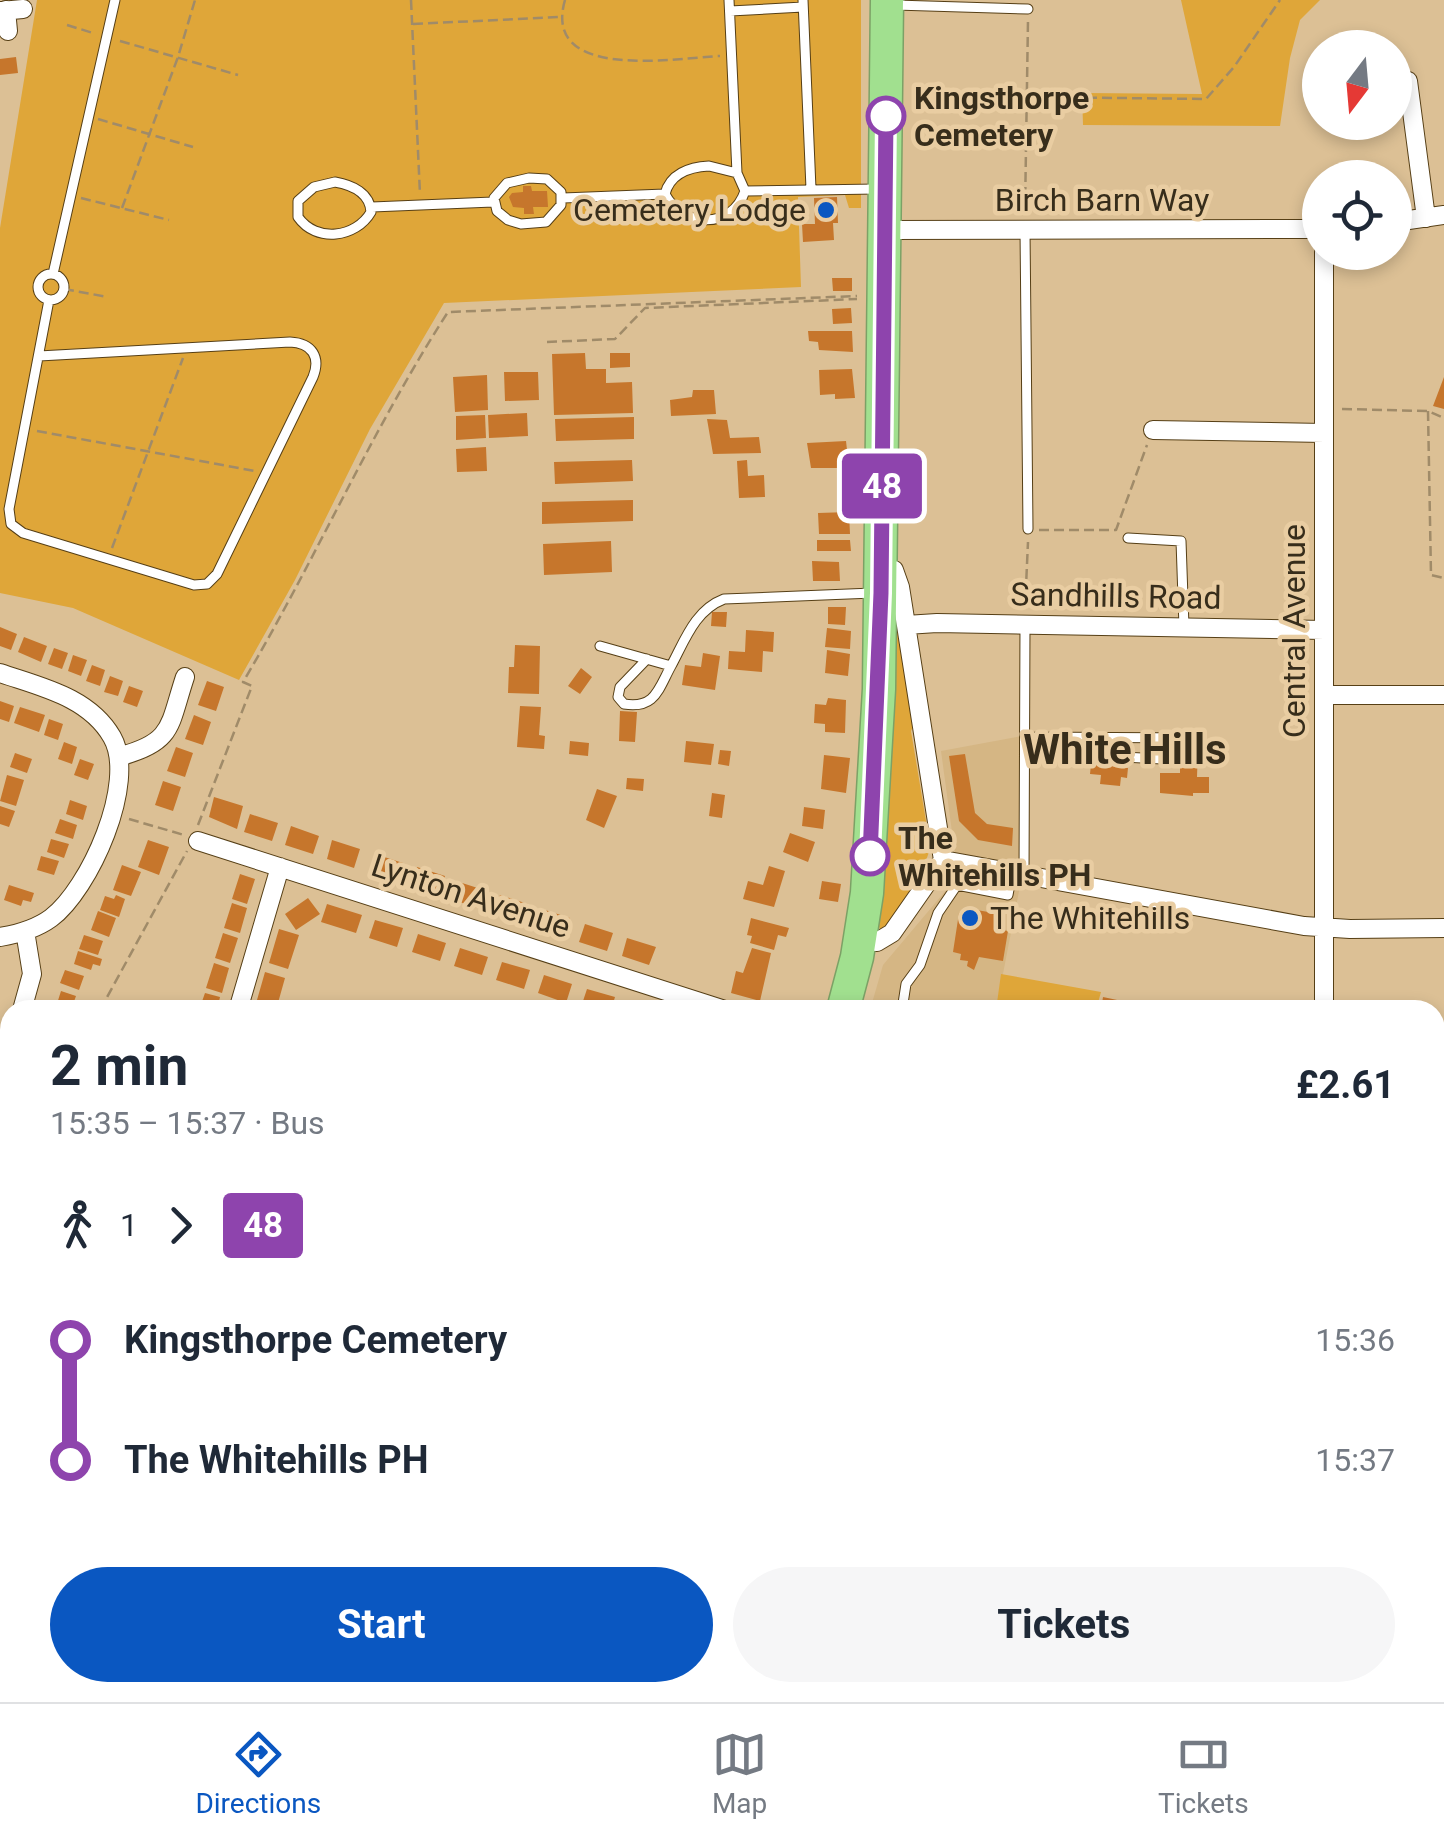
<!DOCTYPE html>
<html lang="en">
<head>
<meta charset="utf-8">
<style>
  :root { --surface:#fff; --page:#f6f6f7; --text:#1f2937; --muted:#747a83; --line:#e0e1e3; --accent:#0a57c1 }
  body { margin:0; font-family:Roboto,sans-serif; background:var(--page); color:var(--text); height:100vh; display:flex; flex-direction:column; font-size:38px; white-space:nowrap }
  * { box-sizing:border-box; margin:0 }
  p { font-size:32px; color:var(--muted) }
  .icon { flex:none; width:55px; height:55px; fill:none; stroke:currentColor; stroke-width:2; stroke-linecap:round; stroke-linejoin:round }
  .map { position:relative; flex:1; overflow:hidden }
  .side { position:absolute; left:0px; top:1000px; width:1445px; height:702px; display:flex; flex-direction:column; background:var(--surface); border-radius:30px 30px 0 0; box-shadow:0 5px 15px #0003 }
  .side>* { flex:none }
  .badge { padding:0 20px; border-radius:8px; font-size:35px; line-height:65px }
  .needle { width:65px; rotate:196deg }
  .controls { position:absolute; left:1302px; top:30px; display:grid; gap:20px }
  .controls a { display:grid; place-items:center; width:110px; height:110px; border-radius:50%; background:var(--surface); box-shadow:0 5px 15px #0003; font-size:50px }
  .map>.badge { position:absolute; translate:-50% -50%; box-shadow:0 0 0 5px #fff }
  .legs { display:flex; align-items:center; gap:15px; height:110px; padding:0 50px; font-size:32px }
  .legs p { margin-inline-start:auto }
  .overview { display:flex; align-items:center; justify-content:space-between; height:170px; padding:0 50px }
  h1 { font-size:55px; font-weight:700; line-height:75px }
  .primary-button { display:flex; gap:20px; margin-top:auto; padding:20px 50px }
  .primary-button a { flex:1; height:115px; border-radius:60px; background:var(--accent); color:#fff; font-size:40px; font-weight:700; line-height:115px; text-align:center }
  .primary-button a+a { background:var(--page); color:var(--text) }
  ul { padding:0 50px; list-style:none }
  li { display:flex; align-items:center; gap:35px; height:120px; font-size:38px }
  li i { display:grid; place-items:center; width:15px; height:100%; margin:0 12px; background:currentColor }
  li i::after { content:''; width:25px; height:25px; margin:-12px; border:8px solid; border-radius:50%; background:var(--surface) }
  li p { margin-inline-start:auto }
  li:first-child i { background:linear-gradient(#0000 50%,currentColor 0) }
  li:last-child i { background:linear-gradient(currentColor 50%,#0000 0) }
  .dock { display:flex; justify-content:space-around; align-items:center; height:140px; border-top:2px solid var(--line); background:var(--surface); font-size:28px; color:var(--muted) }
  .dock a { display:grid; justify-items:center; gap:5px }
  .dock .on { color:var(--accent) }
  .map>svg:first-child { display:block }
</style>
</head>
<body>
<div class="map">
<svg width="1444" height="1702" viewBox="0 0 1444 1702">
  <rect width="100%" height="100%" fill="#dcc095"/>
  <path fill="#d5b684" d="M1022,736L1020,886L996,1010H870L883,965L958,876L941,751Z"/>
  <path fill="#dfa639" d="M37,0H861V208H849L845,195L798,197L801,287L444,303L370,429L295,580L239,680L73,608L0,593V228Z
    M1181,0H1320L1300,20L1290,58L1280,126L1083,125L1082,93L1202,94Z
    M894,595L915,722L911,731L929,839L932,842C925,868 904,917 880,929L877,923Z
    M1001,974L1101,992L1096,1010H996Z
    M10,1195V1692L251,1693L239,1702H0V1203Z"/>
  <path fill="#c6762c" d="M16,57L18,73L0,75V59Z
    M523,186H531L532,191H547L548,207H533L534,214H524V208L513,207L509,197L512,193L523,192Z
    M837,197L838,223H833L834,240L803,242L802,224H815L814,198Z
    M832,278H852V291H833Z
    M851,308L852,323L833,324L832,309Z
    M808,331H852L853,352L819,350L818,342L809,341Z
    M585,353L586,369H606V383L632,382L633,413L554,415L552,354Z
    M610,353H630V367L610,368Z
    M852,369L855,398L835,399V394L820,395L819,370Z
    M504,372H538L539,400L505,401Z
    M487,375L488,410L455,412L453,377Z
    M1444,377V409L1433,406Z
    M693,390H714L716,414L671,416L670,400L692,397Z
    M527,413L528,436L489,438L488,415Z
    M485,415L486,438L456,440V416Z
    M634,417V439L556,441L555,419Z
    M707,419L727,420L730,438L759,437L761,453L713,454Z
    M846,441L849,468H811L807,443Z
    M486,447L487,471L457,472L456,449Z
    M632,460L633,481L555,484L554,462Z
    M747,460L748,476L764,475L765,497L739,498L737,461Z
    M633,500V521L542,524V502Z
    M849,512L850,534H819L818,513Z
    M817,540H850L851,551H817Z
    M611,541L612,572L544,575L543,544Z
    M812,561L839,562L840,581H813Z
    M828,607H846L845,625L828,624Z
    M712,612H727L726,627L711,626Z
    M0,627L17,634L11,650L0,646Z
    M827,628L851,631L850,649L825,647Z
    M746,630L774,632L773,652L763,651L762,672L728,669L729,651L745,652Z
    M24,637L47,646L41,662L18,652Z
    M515,645L540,646L539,694L508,693L509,667H514Z
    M54,648L68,653L62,669L48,664Z
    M827,650L850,654L848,676L825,673Z
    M703,653L720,656L715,690L682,685L685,665L701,667Z
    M73,655L87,660L81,676L68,671Z
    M92,665L105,670L100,686L86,681Z
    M581,668L592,677L580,694L568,686Z
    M110,676L123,681L118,696L104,692Z
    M207,681L224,687L216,711L198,705Z
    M129,686L143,691L137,707L123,702Z
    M828,698L846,700L845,733L825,732V724L814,723L815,704L826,705Z
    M0,701L14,706L9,722L0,719Z
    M520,706L541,707L539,735L545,736L544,749L517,747Z
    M20,707L45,715L39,732L14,723Z
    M620,711L637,712L635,742L619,741Z
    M194,715L211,722L203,745L185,739Z
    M49,719L63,724L58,740L44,735Z
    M570,741L589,743L588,756L569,754Z
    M686,741L714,744L711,765L684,762Z
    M64,742L77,747L72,764L58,759Z
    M176,747L193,753L185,777L167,771Z
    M1168,747H1198L1197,777H1209V793H1193V796L1160,793V773H1180V762H1167Z
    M720,750L731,751L729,766L718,764Z
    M15,753L32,759L27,773L10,767Z
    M965,754L975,813L987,824L1013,828L1012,846L978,840L959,821L949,756Z
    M824,755L850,758L846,793L821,789Z
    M80,759L94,764L88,780L74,775Z
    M1091,764L1128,768L1127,778L1121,777L1120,786L1100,784L1101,775L1090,774Z
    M7,775L24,780L16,806L0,801Z
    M627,778L644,779L643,791L626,789Z
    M163,781L181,787L173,811L155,805Z
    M597,789L617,796L604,828L586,820Z
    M712,793L725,795L722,818L709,816Z
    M214,797L243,806L237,829L209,817Z
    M70,800L87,806L83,820L66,814Z
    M0,806L15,811L9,827L0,824Z
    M804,807L825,810L823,829L802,826Z
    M250,814L278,823L272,841L244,832Z
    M60,819L77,825L73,839L55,833Z
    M291,826L319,836L313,854L285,845Z
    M790,833L815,842L808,862L783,852Z
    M51,839L69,844L64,858L47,852Z
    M148,840L169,847L159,875L138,867Z
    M332,840L360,849L354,868L327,859Z
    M375,854L403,863L397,882L369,873Z
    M41,856L59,861L54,875L37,870Z
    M122,865L141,872L131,896L113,890Z
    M769,866L785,871L774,907L743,899L748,881L763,885Z
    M417,867L445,876L439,895L411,885Z
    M240,874L255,879L247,904L232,899Z
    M822,881L841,884L838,902L819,899Z
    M459,882L487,891L481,909L453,900Z
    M9,885L34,893L31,902L23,900L21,906L4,900Z
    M116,895L125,899L119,917L100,910L105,896L114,899Z
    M500,895L528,904L522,922L494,913Z
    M308,898L320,914L296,930L285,914Z
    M232,903L247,908L240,933L224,928Z
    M327,904L362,915L356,933L321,922Z
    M965,908L1000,914L998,929L1008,931L1003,961L979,957L974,970L967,966L968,961L960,960L961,954L953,952L959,913Z
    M542,909L570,918L564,936L536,927Z
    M98,911L116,918L109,937L91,930Z
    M751,918L789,928L786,937L778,935L774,950L750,943L752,936L747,935Z
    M375,920L403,928L397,947L369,938Z
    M585,924L613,933L607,951L579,942Z
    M279,929L299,935L288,969L269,963Z
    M223,933L238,938L230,963L215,958Z
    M418,934L446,943L440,961L412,952Z
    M84,935L103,941L98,955L79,949Z
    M627,938L656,947L649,965L622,956Z
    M460,948L488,957L482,975L454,966Z
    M752,948L771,953L760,1001L731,993L736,971L743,973Z
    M78,951L102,959L100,966L93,964L91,970L74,964Z
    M502,962L530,970L524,989L496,980Z
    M214,963L229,968L222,993L206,988Z
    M65,970L84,976L79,990L60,983Z
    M265,972L285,978L276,1010L255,1007Z
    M544,975L572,984L566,1003L538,993Z
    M587,989L615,997L611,1010L581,1007Z
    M61,991L76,996L71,1010H55Z
    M205,993L220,997L217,1010H199Z
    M1103,997L1155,1008V1010H1101Z
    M0,1108L10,1112V1130L0,1127Z
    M525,1692H567L577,1696L576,1702H542L543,1699Z
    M1009,1692H1040L1048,1702H1018Z"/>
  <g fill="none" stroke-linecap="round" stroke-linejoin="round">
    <g stroke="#563f16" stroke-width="11">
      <path id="lane" d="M729,0L737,173
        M803,0L811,189
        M895,5L1028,9
        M730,11L803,7
        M709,166L737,173L745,191C732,230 683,228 665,194C670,174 689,167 709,166Z
        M529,178L547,179L561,192V205L546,222L521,224L508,220L497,211L494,198L507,183Z
        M335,182C352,185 370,193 371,212C356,238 316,243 298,217V201L314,187Z
        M745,191L877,189
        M563,198L665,194
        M372,207L493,202
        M1025,230L1028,529
        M53,274L115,0
        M38 287a13 13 0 1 1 26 0a13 13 0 1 1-26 0Z
        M39,356L290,342C312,343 321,357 313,377L217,574L207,584L194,585L23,533L11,524L9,509L49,300
        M1128,538L1181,541L1184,627
        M600,646L671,666C685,640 695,610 724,599L873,593
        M647,659L620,687L618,697L624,704C655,709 658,690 671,666
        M1026,737L1198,738
        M1025,752L1162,759
        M1024,875L1025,624
        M902,1010L906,984L920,965L938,913L957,885L1008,895L1012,873
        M1435,1098L1444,1099
        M0,1277L10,1272
        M719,1702L754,1700L762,1692
        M1143,1702L1145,1692"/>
    </g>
    <g stroke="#563f16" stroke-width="20">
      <path id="street" d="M6,10L8,31
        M0,11L23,9
        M1408,81L1426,218
        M1395,222L1444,215
        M885,230L1320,229
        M1324,252V1010
        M1153,430L1324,433
        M906,625L937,623L1324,630
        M0,673C41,687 89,697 112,737C138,782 89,890 51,918C36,929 18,934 0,937
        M1324,695H1444
        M121,756C174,742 169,725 185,677
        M198,841L725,1010
        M943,860L1304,926L1350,929L1444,928
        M860,940L877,942L892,933L943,860L900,587L894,570L882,566
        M22,1010L32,974L25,931
        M238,1010L280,867
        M0,1071L10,1043
        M1435,1243H1444
        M1435,1640L1438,1626
        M848,1692L849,1702
        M1070,1692L1082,1702
        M870,1702L892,1694
        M1293,1702L1296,1692
        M1427,1702L1428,1692"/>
    </g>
    <g stroke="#7ca166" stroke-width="35">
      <path id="highway" d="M843,1010L857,957L867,893L879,689L887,0
        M641,1702L643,1692"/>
    </g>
    <path stroke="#a08b69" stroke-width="2.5" stroke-dasharray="10 5" stroke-linecap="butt" d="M411,0L420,194
      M565,0C541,82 677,58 720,56
      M413,24L560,17
      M67,25L93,33
      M120,41L238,75
      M1027,97L1206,99L1234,67L1280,0
      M98,119L193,147
      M81,198L169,220
      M122,208L178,57L195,0
      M1025,212L1028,20
      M64,289L108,297
      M547,342L615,339L645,308L857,299
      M1342,409L1428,411L1444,418
      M1428,411L1431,575L1444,578
      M37,431L255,471
      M1039,530H1116L1147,445
      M112,548L183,358
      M1025,609L1028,542
      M129,819L184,835
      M198,825L252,686L243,682C315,561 371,431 448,312L857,296
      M100,1010L187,851
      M0,1230L10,1222
      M1435,1413L1444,1412"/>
    <use href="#lane" stroke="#fff" stroke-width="9"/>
    <use href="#street" stroke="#fff" stroke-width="18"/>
    <use href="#highway" stroke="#a1e08f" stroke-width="32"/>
  </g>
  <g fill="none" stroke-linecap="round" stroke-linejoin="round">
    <g stroke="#fff" stroke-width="22">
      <path id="line-1" d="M870,856L881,593L886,116"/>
    </g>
    <use href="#line-1" stroke="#8e44ad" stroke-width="15"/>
  </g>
  <g fill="#fff" stroke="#8e44ad" stroke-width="5">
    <circle cx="886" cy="116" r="18"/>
    <circle cx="870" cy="856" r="18"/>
  </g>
  <g fill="#0a57c1" stroke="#e9cda2" stroke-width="4">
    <circle cx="826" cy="210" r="10"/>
    <circle cx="970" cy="918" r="10"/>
  </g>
  <g text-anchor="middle" stroke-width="9" stroke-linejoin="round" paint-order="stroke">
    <g font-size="32" font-weight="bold" fill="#372d1b" stroke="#e9cda2" text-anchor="start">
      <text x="914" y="109">Kingsthorpe<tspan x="914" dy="37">Cemetery</tspan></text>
      <text x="898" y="849">The<tspan x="898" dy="37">Whitehills PH</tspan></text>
    </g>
    <g font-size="32" fill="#372d1b" stroke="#e9cda2">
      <text x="1102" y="211">Birch Barn Way</text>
      <text transform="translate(1116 596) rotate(1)" y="11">Sandhills Road</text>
      <text transform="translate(1294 631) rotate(-90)" y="11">Central Avenue</text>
      <text transform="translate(471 896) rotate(18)" y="11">Lynton Avenue</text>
    </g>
    <g font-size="32" fill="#372d1b" stroke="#e9cda2" text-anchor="end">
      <text x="806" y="221">Cemetery Lodge</text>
      <text x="990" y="929" text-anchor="start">The Whitehills</text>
    </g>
    <g font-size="42" font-weight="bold" fill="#372d1b" stroke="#e9cda2">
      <text x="1125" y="764">White Hills</text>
    </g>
  </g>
</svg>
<div class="controls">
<a><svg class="needle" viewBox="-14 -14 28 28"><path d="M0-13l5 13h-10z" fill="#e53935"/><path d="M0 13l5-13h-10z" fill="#747a83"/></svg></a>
<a><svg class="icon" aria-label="locate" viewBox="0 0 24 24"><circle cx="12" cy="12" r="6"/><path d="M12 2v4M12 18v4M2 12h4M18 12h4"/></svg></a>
</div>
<b class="badge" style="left:882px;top:486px;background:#8e44ad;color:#fff">48</b>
<section class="side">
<div class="overview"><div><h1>2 min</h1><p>15:35 – 15:37 · Bus</p></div><b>£2.61</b></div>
<div class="legs"><svg class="icon" aria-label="walk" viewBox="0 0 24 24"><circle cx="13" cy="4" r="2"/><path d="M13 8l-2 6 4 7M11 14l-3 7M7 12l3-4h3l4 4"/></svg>1<svg class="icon" aria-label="forward" viewBox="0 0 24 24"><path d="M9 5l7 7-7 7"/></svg><b class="badge" style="background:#8e44ad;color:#fff">48</b></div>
<ul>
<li><i style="color:#8e44ad"></i><b>Kingsthorpe Cemetery</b><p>15:36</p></li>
<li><i style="color:#8e44ad"></i><b>The Whitehills PH</b><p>15:37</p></li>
</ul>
<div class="primary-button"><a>Start</a><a>Tickets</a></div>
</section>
</div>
<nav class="dock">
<a class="on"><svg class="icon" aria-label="directions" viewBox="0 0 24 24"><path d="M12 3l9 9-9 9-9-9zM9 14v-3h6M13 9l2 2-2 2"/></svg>Directions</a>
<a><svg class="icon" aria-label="map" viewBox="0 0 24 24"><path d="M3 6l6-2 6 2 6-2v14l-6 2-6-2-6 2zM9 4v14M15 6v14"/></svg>Map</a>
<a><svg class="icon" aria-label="tickets" viewBox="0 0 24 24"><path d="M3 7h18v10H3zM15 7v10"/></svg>Tickets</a>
</nav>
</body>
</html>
